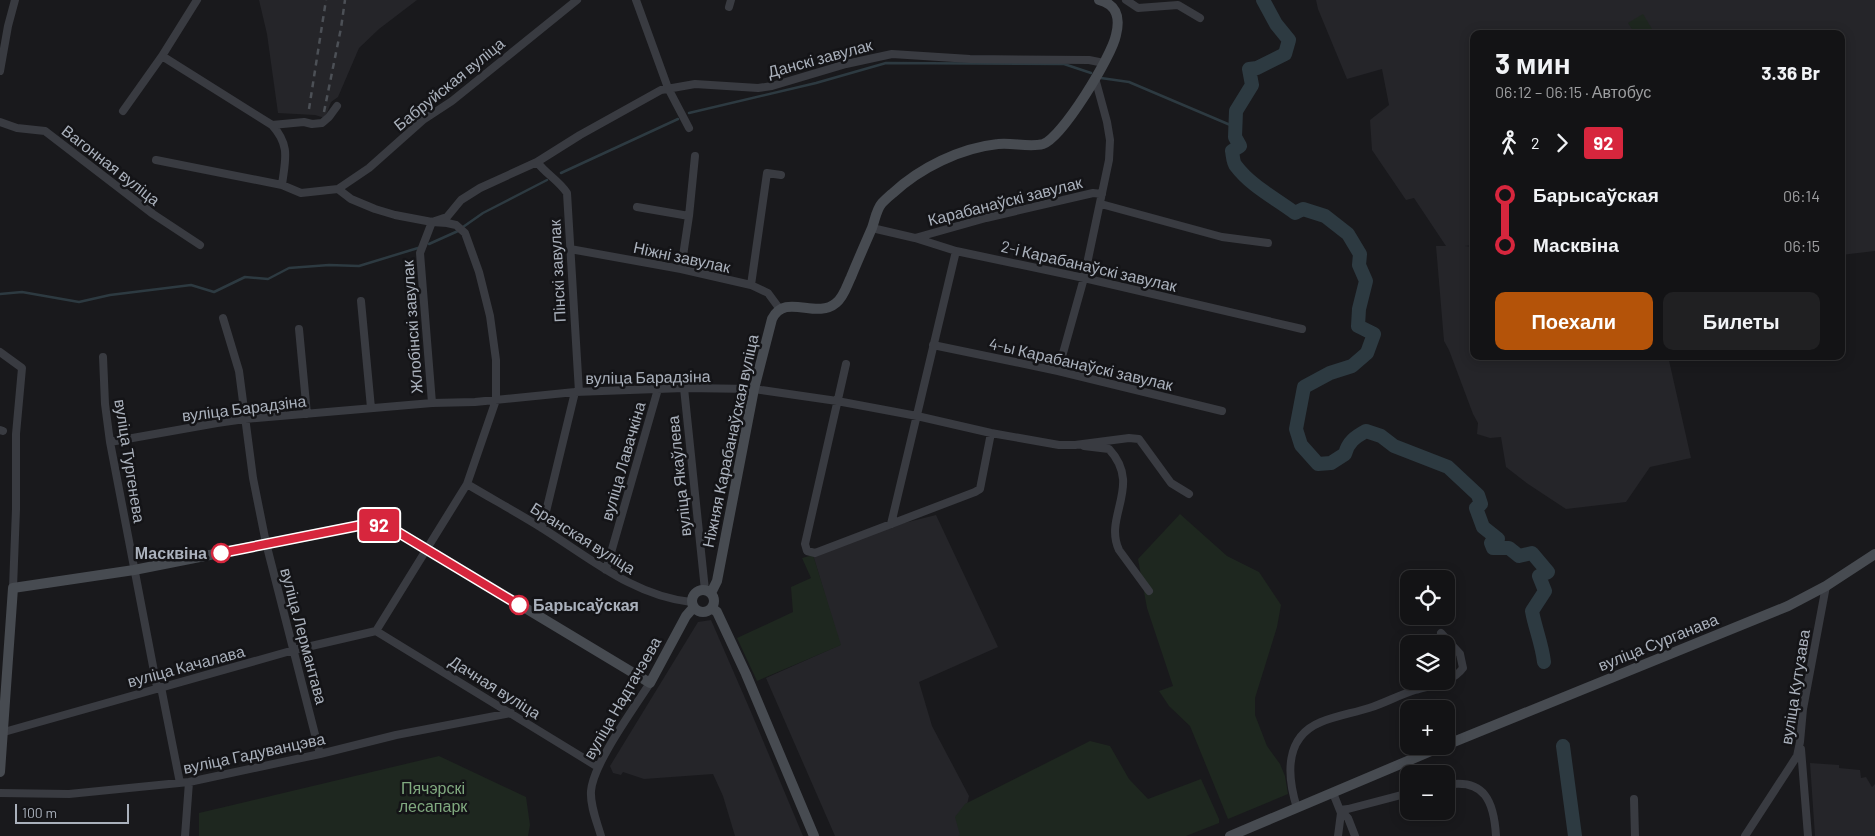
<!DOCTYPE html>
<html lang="ru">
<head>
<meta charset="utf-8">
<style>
  :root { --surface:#131315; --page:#202022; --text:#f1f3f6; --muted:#9d9ea0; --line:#323234; --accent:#b45309 }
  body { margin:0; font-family:Barlow,sans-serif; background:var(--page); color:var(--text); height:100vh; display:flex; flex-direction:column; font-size:19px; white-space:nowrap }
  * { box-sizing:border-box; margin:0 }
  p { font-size:16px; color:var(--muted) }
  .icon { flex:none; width:28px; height:28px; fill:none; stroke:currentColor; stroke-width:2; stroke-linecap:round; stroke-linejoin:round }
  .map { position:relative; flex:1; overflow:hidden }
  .drawer { position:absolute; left:1470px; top:30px; width:375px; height:330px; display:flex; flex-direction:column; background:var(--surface); border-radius:10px; box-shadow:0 2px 12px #0003,0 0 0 1px var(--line) }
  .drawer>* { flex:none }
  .badge { padding:0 10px; border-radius:4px; font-size:18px; line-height:32px }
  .controls { position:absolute; left:1400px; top:570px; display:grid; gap:10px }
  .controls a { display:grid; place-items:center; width:55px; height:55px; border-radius:10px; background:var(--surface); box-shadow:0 2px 12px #0003,0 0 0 1px var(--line); font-size:25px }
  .scale { position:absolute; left:15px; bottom:12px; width:114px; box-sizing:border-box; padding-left:5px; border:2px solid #aab1bc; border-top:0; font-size:14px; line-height:18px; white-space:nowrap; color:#aab1bc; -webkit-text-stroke:4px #141417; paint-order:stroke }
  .map>.badge { position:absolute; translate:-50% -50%; box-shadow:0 0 0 2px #fff }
  .legs { display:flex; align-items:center; gap:8px; height:55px; padding:0 25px; font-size:16px }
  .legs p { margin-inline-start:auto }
  .head { display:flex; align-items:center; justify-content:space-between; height:85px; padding:0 25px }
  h1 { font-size:28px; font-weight:700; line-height:38px }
  .action { display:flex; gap:10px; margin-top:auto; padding:10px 25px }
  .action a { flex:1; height:58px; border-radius:10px; background:var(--accent); color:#fff; font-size:20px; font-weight:700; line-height:58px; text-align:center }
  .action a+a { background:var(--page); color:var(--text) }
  ul { padding:0 25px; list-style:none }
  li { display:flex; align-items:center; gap:18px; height:50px; font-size:19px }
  li i { display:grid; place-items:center; width:8px; height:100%; margin:0 6px; background:currentColor }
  li i::after { content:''; width:12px; height:12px; margin:-6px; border:4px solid; border-radius:50%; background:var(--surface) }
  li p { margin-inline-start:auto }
  li:first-child i { background:linear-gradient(#0000 50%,currentColor 0) }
  li:last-child i { background:linear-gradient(currentColor 50%,#0000 0) }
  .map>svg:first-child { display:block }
</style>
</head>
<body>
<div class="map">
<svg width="1875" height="836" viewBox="0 0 1875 836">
  <rect width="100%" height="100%" fill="#19191c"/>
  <path fill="#252529" d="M259,0H417L379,29L359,48L338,97L331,102L325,118L315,115L278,113L267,34Z
    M1316,0H1875V251L1841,255V34H1474V245L1465,246L1474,247V356H1668L1691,458L1650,467L1626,502L1566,509L1528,484L1506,467L1501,437L1490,438L1477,434L1478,423L1473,414L1449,350L1444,341L1436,246H1446L1414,198L1406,200L1372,150L1370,120L1389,105L1382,69L1347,79L1318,9Z
    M936,515L998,647L919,682L932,726L969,796L965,813L974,836H835L766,678L840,645L813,555L896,525Z
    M711,620L751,712L803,836H735L723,796L713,774L644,779L623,772L621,775L613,773L610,766L698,622Z
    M1810,763L1839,765V768L1860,770L1861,778L1866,777L1872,787L1875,784V836H1815Z"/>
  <path fill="#1e271f" d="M1643,14L1655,34H1635L1628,23Z
    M1180,514L1227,556L1259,572L1281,605L1277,627L1255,698V715L1267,746L1280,764L1285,776L1288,794L1228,819L1190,726L1169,706L1159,691L1173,686L1147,608L1138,559Z
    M813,555L841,645L757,681L737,638L793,612L791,587L811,578L802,558Z
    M1090,741L1110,746L1129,779L1148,799L1201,779L1219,819V823L1186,836H958L960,835L955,817L965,804Z
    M439,756L526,797L530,825L528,836H199V813Z"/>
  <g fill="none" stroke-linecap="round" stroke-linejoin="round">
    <path stroke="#2d3a41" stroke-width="2.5" d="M1101,78L1129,82L1235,127
      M689,113L816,83L886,63L1064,64L1091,73
      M561,173L678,119
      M463,227L483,213L547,180
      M429,244L458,231
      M0,294L22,292L79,302L110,295L191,285L214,292L245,277L268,279L289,268L329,265L359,266L418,248"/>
    <path stroke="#2d3a41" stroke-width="14" d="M1263,0L1276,24L1289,40L1285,54L1257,68L1249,69L1252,85L1236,111L1235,137L1240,146L1232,151C1233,156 1233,163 1236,166C1251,186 1275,198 1295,213L1303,209L1325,216L1348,234L1360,254L1359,265L1366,281L1359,309L1358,326L1374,334L1367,353L1352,366L1330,373L1304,387L1296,429L1301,445L1318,464L1331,463L1345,454C1348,442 1355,437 1366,431L1381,436L1394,446L1448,467L1478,495L1481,504L1476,508L1483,527L1498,539L1491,543L1493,548H1509L1519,556L1532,553L1548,572L1539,576L1545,591L1532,611C1535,628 1542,644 1544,662
      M1563,746L1575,836"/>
    <path stroke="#393b41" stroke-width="8" d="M636,0L668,88L689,128
      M1126,0L1138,8L1178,5L1200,18
      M729,7L731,0
      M162,56L272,125C291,146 285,160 282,185
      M0,71L8,26L15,0
      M123,111L162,56L197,0
      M0,122L17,128L45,131L153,214L200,245
      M272,125L304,122L312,124L322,123L329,117L337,106
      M156,160L282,185L301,193L338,189L369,168L423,120L452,101L577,0
      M537,162C546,174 558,180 567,193L579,392
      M338,189L351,199L375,209L395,215L432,222L447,223L456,225L465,233L479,272L490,316L496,360V400L467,484L376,631
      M1101,204L1222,237L1268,243
      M637,207L689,216
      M432,222L447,217L461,200L480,188L537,162L580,135L661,90L695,84L758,88L772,86L846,64L892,54L970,59L1089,60L1104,63
      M872,228L915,238L956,251L1084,278L1302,329
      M915,238L986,218L1093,193L1102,194
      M570,249L681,269L751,285L768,293L779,308
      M681,269L689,216L695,156
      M751,285L767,173L781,175
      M361,301L371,408
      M223,318L239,371L253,478L266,543L320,754
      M299,329L307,414
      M933,345L1058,371L1222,411
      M0,352L22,368L16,434V509L13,588
      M103,357L105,404L110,442L157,687
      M846,364L805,544L807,551L815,553L975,492L980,489L991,433
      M1058,371L1084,278L1109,160L1110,140L1107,122L1095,78
      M684,388L705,590
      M432,403L420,253L432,222
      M0,430L3,431
      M110,442L217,423L245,419L432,403L475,402L575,392L684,388L754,389L837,401L917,416L991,433L1059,445H1075L1129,438L1139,439L1171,483L1189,494
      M1084,446L1109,449C1143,486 1103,516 1119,550L1149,591
      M467,484C492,499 518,513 542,528C590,558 634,596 691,602
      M891,524L956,251
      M542,528L575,392
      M606,570L658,389
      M376,631L598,767
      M161,687L180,783
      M4,732L294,650L376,631
      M1801,749L1808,836
      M1446,785C1485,778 1494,802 1496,836
      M0,793L69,794L189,782L320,754L396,735L511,713
      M1333,793L1341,813L1338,836
      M1634,799L1635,836
      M1297,808C1287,776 1284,737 1321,722C1336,716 1353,713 1369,708C1385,703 1399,695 1415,690C1432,685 1452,683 1463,668L1460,654L1441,633
      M1340,810L1348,809L1409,793
      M1340,810L1348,818L1355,836
      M185,836L189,782
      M601,836C597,822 590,806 591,791C593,764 634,708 650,683
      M1745,836L1797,756L1800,742L1803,709L1826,586"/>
    <path stroke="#474b51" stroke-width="10" d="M692 601a11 11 0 1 1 22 0a11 11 0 1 1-22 0Z
      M711,593L717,581L754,389L772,319C785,292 816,320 836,303C844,297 847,285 851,277C858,260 865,244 872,228C875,220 876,210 882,203C885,200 889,196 893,193C920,168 960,148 998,144C1012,142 1029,148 1043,144C1062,138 1112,56 1116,35C1120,19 1118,5 1099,0
      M712,608L717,612L746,674L814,836
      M1446,745L1788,606L1826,586L1875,554
      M0,772L13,588L134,570L362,525L378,524L391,528L427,549L650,683L686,616L693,608
      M1230,836L1443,746"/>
    <path stroke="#4c5056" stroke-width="2.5" stroke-dasharray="6 5" stroke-linecap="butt" d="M309,109L326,0
      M324,112L341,28L345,0"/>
  </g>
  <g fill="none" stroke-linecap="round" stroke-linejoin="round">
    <g stroke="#fff" stroke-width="11">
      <path id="line-1" d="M221,553L362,525L378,524L391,528L519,605"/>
    </g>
    <use href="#line-1" stroke="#d7263d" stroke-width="8"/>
  </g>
  <g fill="#fff" stroke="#d7263d" stroke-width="2.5">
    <circle cx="221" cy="553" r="9"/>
    <circle cx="519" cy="605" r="9"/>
  </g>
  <g text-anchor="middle" stroke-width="5" stroke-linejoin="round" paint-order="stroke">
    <g font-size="16" fill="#aab1bc" stroke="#141417">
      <text transform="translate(820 58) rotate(-15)" y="6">Данскі завулак</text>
      <text transform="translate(449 84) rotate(-39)" y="6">Бабруйская вуліца</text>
      <text transform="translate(111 165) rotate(38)" y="6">Вагонная вуліца</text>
      <text transform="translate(1005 201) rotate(-14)" y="6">Карабанаўскі завулак</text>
      <text transform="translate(682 257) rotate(12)" y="6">Ніжні завулак</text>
      <text transform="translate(1089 266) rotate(13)" y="6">2-і Карабанаўскі завулак</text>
      <text transform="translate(557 271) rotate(-93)" y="6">Пінскі завулак</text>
      <text transform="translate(412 327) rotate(-94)" y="6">Жлобінскі завулак</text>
      <text transform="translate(1081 364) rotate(13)" y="6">4-ы Карабанаўскі завулак</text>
      <text transform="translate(648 377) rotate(-1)" y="6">вуліца Барадзіна</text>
      <text transform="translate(244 408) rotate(-7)" y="6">вуліца Барадзіна</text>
      <text transform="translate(730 441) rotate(-78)" y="6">Ніжняя Карабанаўская вуліца</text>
      <text transform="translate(130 461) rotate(81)" y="6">вуліца Тургенева</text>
      <text transform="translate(623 461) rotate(-74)" y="6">вуліца Лавачкіна</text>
      <text transform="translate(679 476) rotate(-96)" y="6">вуліца Якаўлева</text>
      <text transform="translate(583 538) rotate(32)" y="6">Бранская вуліца</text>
      <text transform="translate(304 636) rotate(75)" y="6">вуліца Лермантава</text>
      <text transform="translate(1658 642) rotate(-22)" y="6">вуліца Сурганава</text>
      <text transform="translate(186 666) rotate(-15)" y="6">вуліца Качалава</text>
      <text transform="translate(495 687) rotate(32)" y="6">Дачная вуліца</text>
      <text transform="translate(1795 687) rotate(-81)" y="6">вуліца Кутузава</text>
      <text transform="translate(622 698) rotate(-60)" y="6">вуліца Надтачэева</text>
      <text transform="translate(254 753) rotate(-12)" y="6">вуліца Гадуванцэва</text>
    </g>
    <g font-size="16" font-weight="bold" fill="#aab1bc" stroke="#141417" text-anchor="end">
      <text x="207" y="559">Масквіна</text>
      <text x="533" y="611" text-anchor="start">Барысаўская</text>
    </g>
    <g font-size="16" fill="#80a97f" stroke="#141417">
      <text x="433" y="794">Пячэрскі<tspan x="433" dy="18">лесапарк</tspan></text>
    </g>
  </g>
</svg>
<div class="controls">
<a><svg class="icon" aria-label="locate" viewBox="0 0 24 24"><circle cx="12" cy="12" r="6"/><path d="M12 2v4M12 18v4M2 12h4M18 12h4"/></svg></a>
<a><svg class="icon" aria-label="layers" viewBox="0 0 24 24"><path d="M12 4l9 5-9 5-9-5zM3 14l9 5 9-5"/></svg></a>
<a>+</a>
<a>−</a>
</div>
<div class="scale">100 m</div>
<b class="badge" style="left:379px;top:525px;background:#d7263d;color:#fff">92</b>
<section class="drawer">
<div class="head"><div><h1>3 мин</h1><p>06:12 – 06:15 · Автобус</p></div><b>3.36 Br</b></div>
<div class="legs"><svg class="icon" aria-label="walk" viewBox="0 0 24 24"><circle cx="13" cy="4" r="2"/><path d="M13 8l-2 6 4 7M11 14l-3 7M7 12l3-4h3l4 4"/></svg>2<svg class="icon" aria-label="forward" viewBox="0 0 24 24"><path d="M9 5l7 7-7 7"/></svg><b class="badge" style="background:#d7263d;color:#fff">92</b></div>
<ul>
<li><i style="color:#d7263d"></i><b>Барысаўская</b><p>06:14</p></li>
<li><i style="color:#d7263d"></i><b>Масквіна</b><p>06:15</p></li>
</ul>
<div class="action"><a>Поехали</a><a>Билеты</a></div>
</section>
</div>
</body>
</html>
